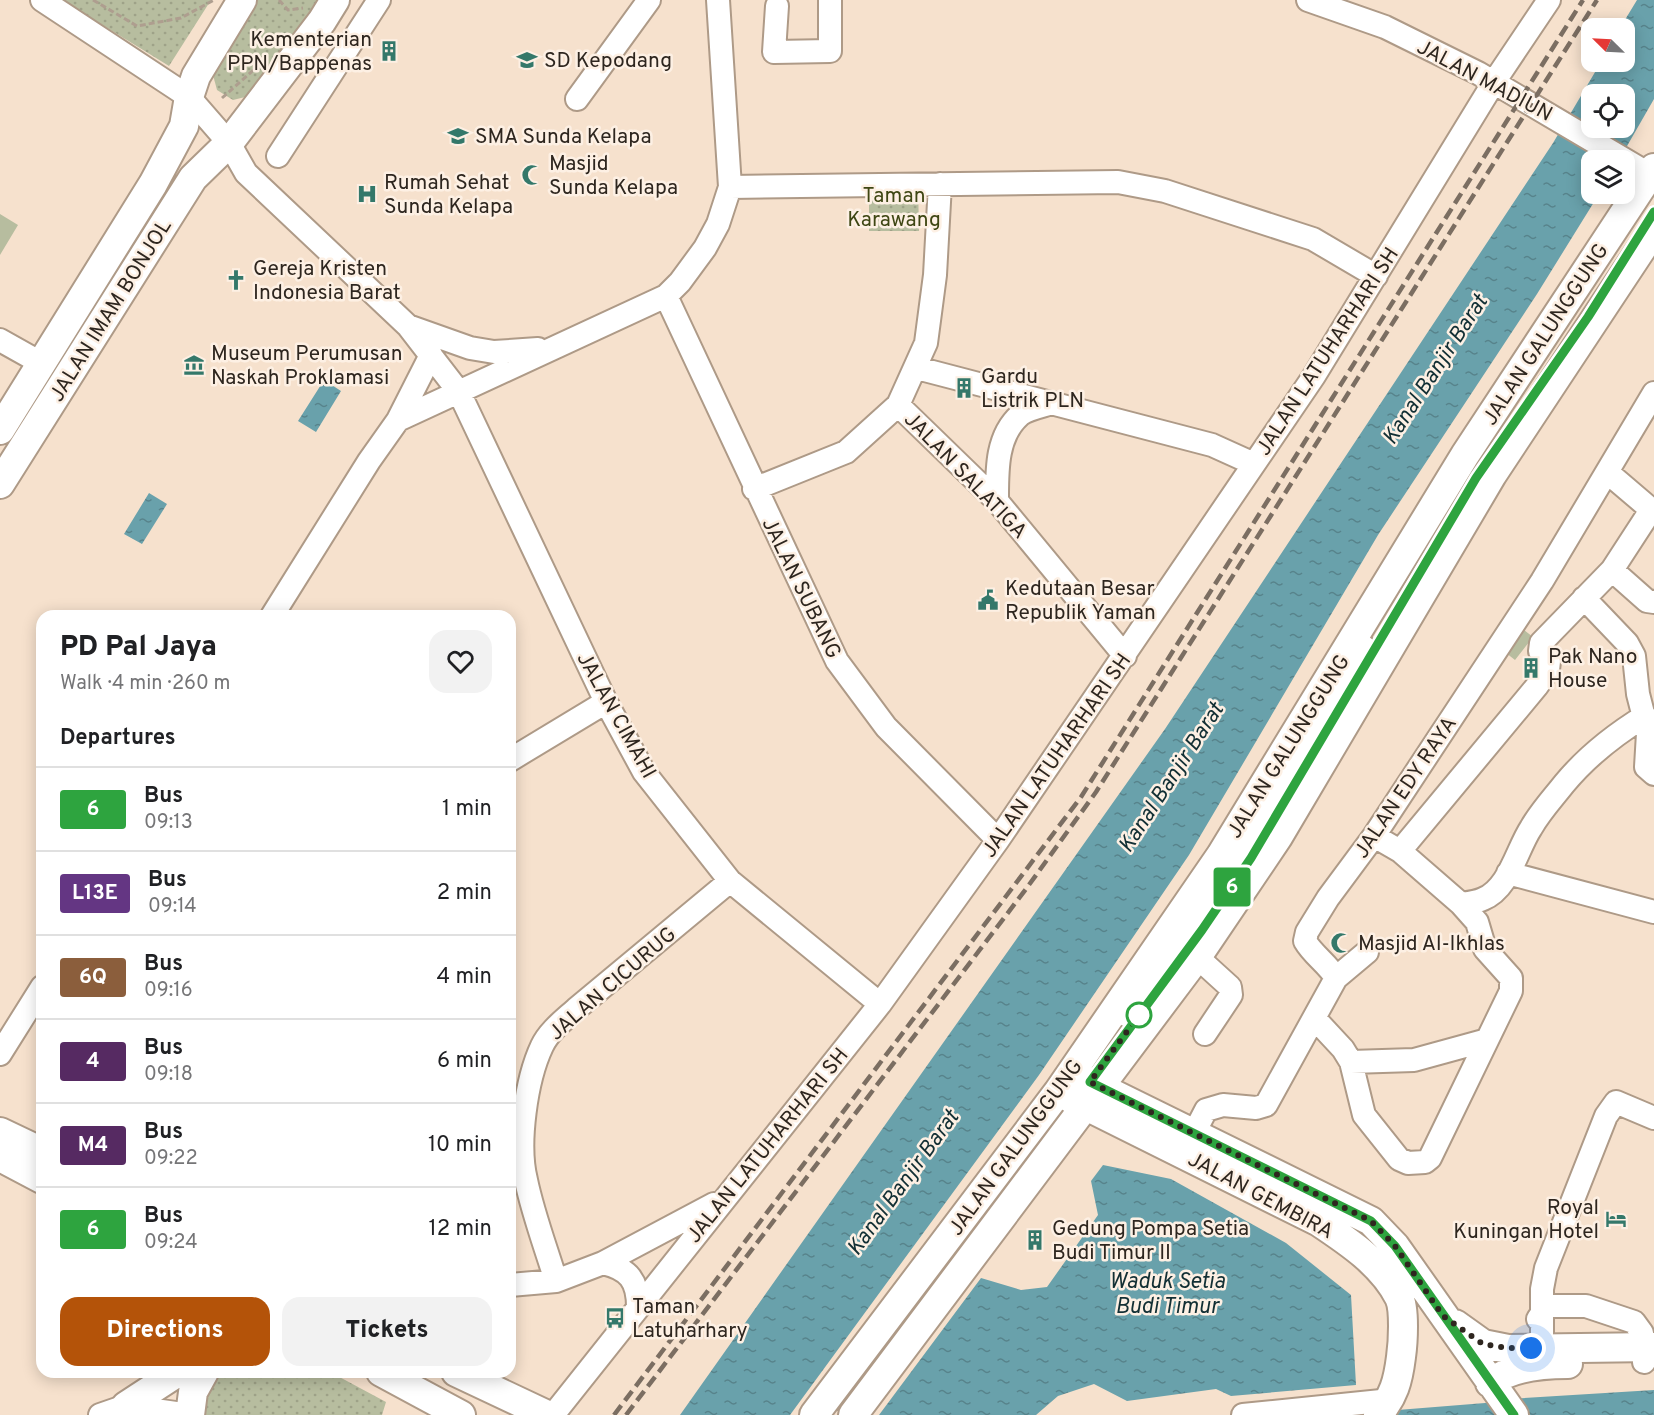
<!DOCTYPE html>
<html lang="en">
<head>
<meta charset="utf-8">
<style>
  :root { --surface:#fff; --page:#f2f2f2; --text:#202124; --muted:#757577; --line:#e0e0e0; --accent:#b45309 }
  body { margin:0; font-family:Overpass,sans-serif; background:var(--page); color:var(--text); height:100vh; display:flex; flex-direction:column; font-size:22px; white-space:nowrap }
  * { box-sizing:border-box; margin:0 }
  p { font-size:20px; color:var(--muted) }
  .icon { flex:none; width:33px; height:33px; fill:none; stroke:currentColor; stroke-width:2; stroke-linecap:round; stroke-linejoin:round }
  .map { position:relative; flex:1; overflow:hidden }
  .details { position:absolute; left:36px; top:610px; width:480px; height:768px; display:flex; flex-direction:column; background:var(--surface); border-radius:18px; box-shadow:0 3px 15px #0003 }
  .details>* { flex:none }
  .badge { padding:0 12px; border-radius:4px; font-size:21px; line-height:39px }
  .needle { width:39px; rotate:294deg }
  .controls { position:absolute; left:1581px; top:18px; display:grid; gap:12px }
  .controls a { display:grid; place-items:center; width:54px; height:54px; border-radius:12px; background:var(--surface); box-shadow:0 3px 15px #0003; font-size:30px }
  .you { position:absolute; width:30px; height:30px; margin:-15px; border:4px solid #fff; border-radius:50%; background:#1a73e8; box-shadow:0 0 0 9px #1a73e833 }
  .map>.badge { position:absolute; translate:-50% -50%; box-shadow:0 0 0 3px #fff }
  h2 { padding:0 24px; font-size:22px; line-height:54px }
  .round { display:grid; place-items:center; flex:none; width:63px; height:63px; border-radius:18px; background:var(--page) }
  .overview { display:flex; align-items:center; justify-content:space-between; height:102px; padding:0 24px }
  h1 { font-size:28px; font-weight:800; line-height:45px }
  .button { display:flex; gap:12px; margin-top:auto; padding:12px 24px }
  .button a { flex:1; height:69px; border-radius:18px; background:var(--accent); color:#fff; font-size:24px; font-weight:800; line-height:69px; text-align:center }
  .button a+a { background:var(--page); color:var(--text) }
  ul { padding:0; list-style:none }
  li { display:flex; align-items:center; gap:18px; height:84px; padding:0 24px; border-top:2px solid var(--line) }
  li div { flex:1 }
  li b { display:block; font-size:22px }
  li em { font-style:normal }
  li .badge { min-width:66px; font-weight:700; text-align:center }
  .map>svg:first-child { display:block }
</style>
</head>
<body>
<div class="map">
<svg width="1654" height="1415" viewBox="0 0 1654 1415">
  <defs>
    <pattern id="green-dots" width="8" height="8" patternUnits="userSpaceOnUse" patternTransform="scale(1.5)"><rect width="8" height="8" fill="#b7bd9f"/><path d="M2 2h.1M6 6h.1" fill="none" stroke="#9ea288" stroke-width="1.8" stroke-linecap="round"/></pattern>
    <pattern id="water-ripples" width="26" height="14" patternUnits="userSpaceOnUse" patternTransform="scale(1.5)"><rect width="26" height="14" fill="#69a1ab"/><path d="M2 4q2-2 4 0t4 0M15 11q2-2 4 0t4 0" fill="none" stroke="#57838b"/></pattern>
  </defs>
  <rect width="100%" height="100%" fill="#f6e1cd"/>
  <path fill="url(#green-dots)" d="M62,0H211L169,66Z
    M255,0H317L257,94L233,100L217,90L212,71Z
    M918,183L919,231H869V185Z
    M217,1372L332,1373L386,1402L382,1415H205C202,1400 207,1383 217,1372Z"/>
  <path fill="#b7bd9f" d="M0,214L18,225L0,255Z
    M1519,626L1533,637L1515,660L1501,649Z"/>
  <path fill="url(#water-ripples)" fill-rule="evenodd" d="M1637,0H1654V99L1619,160H1592V194H1599L1537,294L1378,535L1189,855L1039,1075L790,1415H680L1165,729L1553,143L1601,62H1624V28H1620ZM1592,94H1624V128H1592Z
    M324,380L341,391L316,432L298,421Z
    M149,493L167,504L142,544L124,534Z
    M1103,1165L1171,1179L1286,1243L1351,1295L1356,1385L1231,1396L1216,1389L1127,1401L1094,1384L1058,1396L1036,1415H879L981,1278L1021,1290L1047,1287L1098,1215L1091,1181Z
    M1654,1390V1415H1335L1485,1403L1508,1399Z"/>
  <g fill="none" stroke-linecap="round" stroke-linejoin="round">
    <g stroke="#ae9a87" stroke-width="26">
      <path id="minor" d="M42,0L189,97L229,143L246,173L408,326L459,392L606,702L644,772L730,881L880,1004
        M1308,0L1385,27L1478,73L1654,177
        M777,6L774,52L830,51V0
        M577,99L649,0
        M278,156L379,0
        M730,187L1118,182L1165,191L1313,239L1376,276
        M666,296L837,661L886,727L998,840
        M408,326L470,348L494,352L538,349
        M0,340L41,363
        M917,368L1212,445L1254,464
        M898,405L997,501L1125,656
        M398,420L666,296L680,282L705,248L718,224L730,187L718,0
        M1607,472L1654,512
        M754,489L846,452L898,405L926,343L935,275L940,184
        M997,501C997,471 996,436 1020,415C1027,409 1043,406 1052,403
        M1612,570L1647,601L1654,602
        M1584,598L1627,643L1634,656L1638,694L1648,733L1646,767L1654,774
        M272,616L369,461L398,420L431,355
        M510,760L606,702
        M1400,851L1537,686L1548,670L1549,661L1540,651L1541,643L1612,570L1651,510
        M1508,873L1654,912
        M1461,904C1468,903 1477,902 1483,899C1509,889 1517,849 1531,828C1540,812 1553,798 1564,784C1588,755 1614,735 1645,716
        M1197,957L1230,987L1231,995L1205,1034
        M1336,978L1367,952
        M1126,1015L1221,885L1364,647
        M1316,1020L1343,1049L1351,1062L1364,1115L1399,1159L1408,1163L1425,1162L1430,1158L1511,991V978L1485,949L1477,922L1461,904L1400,851L1374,836
        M0,1054L42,987
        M1351,1062L1414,1060L1487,1040
        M1194,1133L1206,1110L1223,1105L1256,1108L1266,1105L1336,978C1328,964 1313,955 1305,941L1307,932L1328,898L1374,836L1542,581L1654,393
        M603,1263C629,1269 638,1281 638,1307
        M556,1281C546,1248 533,1214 526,1180C517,1144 526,1080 542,1046C549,1031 564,1020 576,1009L730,881
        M510,1285L556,1281L603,1263L714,1204
        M1538,1319L1547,1306H1586L1634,1322L1642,1333L1644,1362
        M1542,1363V1289L1546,1268L1606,1116L1616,1102L1654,1118
        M100,1415L126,1406L190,1415
        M553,1415L880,1004L998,840L1314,376L1494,82L1549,0
        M1243,1415L1391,1400"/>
    </g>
    <g stroke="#ae9a87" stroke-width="32">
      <path id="major" d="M0,430L153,184L184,126L189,97L196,76L242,0
        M0,484L193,178L229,143L322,21L335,0
        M1083,1079L1371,1221L1395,1246L1514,1415
        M1070,1098L1319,1222C1349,1242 1382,1264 1399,1297C1405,1309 1403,1343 1401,1357C1398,1381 1394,1396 1378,1415
        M0,1132L42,1152
        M0,1157L42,1179
        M1455,1324L1483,1344L1508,1349L1654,1347
        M381,1372L461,1415
        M456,1372L547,1415
        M1490,1383C1510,1367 1543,1364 1568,1364
        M126,1406L178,1372
        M190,1415L193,1392L204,1372
        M814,1415L1058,1092L1221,855L1465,455L1654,168
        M853,1415L1197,957L1278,837L1492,475L1654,230"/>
    </g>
    <path stroke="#ae9e8f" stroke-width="3" stroke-dasharray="6 3" stroke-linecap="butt" d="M93,0L137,26L181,18L214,0
      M279,0L288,10L303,8
      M222,98L259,65"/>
    <use href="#minor" stroke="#fff" stroke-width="22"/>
    <use href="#major" stroke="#fff" stroke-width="28"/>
    <path stroke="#7b6e62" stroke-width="4.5" stroke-dasharray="12 6" stroke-linecap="butt" d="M614,1415L1081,797L1583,0
      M626,1415L1026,889L1096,792L1597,0"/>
  </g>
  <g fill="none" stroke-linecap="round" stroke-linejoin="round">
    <g stroke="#fff" stroke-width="14">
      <path id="line" d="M1514,1415L1395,1246L1371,1221L1090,1082L1202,930L1251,858L1476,478L1588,317L1654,212"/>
    </g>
    <use href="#line" stroke="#2ea43f" stroke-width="9"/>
    <path stroke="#2e261f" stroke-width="6" stroke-dasharray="0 10.8" d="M1139,1015L1090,1082L1371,1221L1395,1246L1443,1316L1483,1344L1508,1348H1531"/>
  </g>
  <defs>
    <g id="building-bare" transform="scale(1.62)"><path d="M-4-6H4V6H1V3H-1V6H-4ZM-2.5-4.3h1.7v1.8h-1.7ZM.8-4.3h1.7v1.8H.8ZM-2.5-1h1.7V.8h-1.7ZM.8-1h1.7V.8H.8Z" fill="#34786a" stroke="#fdf0e4" stroke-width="2.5" paint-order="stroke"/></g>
    <g id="school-bare" transform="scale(1.62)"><path d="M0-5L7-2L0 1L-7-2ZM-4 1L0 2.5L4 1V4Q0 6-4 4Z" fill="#34786a" stroke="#fdf0e4" stroke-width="2.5" paint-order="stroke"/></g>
    <g id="mosque-bare" transform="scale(1.62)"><path d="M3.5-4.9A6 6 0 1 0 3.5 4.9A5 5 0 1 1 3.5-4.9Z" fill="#34786a" stroke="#fdf0e4" stroke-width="2.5" paint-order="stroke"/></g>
    <g id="hospital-bare" transform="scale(1.62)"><path d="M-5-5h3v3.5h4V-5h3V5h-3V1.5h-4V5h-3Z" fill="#34786a" stroke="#fdf0e4" stroke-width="2.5" paint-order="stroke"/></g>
    <g id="church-bare" transform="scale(1.62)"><path d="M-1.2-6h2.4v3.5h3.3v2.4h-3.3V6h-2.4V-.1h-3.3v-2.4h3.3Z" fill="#34786a" stroke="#fdf0e4" stroke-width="2.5" paint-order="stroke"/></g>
    <g id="museum-bare" transform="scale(1.62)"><path d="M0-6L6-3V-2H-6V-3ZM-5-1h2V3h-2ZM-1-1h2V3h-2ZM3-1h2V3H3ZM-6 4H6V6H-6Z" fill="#34786a" stroke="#fdf0e4" stroke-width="2.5" paint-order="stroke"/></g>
    <g id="civic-bare" transform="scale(1.62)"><path d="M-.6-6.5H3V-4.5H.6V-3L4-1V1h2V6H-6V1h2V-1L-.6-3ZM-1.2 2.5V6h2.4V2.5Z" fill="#34786a" stroke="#fdf0e4" stroke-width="2.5" paint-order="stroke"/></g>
    <g id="hotel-bare" transform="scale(1.62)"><path d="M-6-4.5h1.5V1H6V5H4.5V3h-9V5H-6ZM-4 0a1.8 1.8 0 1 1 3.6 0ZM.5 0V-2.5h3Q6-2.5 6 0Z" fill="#34786a" stroke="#fdf0e4" stroke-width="2.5" paint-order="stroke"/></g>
    <g id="bus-bare" transform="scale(1.62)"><path d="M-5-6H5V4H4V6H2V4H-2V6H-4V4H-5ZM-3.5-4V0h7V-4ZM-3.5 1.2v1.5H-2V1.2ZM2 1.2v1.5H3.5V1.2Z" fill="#34786a" stroke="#fdf0e4" stroke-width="2.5" paint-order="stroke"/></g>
  </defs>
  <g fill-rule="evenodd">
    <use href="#building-bare" x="389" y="51"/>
    <use href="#school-bare" x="527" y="60"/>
    <use href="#school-bare" x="458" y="136"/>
    <use href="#mosque-bare" x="532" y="175"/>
    <use href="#hospital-bare" x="367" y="194"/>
    <use href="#church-bare" x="236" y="280"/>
    <use href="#museum-bare" x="194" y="365"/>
    <use href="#building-bare" x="964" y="388"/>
    <use href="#civic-bare" x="988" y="600"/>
    <use href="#building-bare" x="1531" y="668"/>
    <use href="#mosque-bare" x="1341" y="943"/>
    <use href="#hotel-bare" x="1616" y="1219"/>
    <use href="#building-bare" x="1035" y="1240"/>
    <use href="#bus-bare" x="615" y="1318"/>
  </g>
  <circle fill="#fff" stroke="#2ea43f" stroke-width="3" cx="1139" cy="1015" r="12"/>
  <g text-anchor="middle" stroke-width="5" stroke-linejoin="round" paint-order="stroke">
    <g font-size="21" fill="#2e261f" stroke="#fdf0e4" text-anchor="start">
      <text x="372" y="46" text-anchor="end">Kementerian<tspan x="372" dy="24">PPN/Bappenas</tspan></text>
      <text x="544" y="67">SD Kepodang</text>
      <text x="475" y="143">SMA Sunda Kelapa</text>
      <text x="549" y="170">Masjid<tspan x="549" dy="24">Sunda Kelapa</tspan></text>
      <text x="384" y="189">Rumah Sehat<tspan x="384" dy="24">Sunda Kelapa</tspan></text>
      <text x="253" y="275">Gereja Kristen<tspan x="253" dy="24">Indonesia Barat</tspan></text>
      <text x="211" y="360">Museum Perumusan<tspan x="211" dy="24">Naskah Proklamasi</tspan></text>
      <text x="981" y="383">Gardu<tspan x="981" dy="24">Listrik PLN</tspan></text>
      <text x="1005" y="595">Kedutaan Besar<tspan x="1005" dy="24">Republik Yaman</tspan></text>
      <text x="1548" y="663">Pak Nano<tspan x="1548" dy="24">House</tspan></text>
      <text x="1358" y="950">Masjid Al-Ikhlas</text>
      <text x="1599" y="1214" text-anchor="end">Royal<tspan x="1599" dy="24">Kuningan Hotel</tspan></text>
      <text x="1052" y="1235">Gedung Pompa Setia<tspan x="1052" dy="24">Budi Timur II</tspan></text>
      <text x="632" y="1313">Taman<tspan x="632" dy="24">Latuharhary</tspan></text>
    </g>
    <g font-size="21" fill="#2e261f" stroke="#fdf0e4">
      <text transform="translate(1485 80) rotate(28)" y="7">JALAN MADIUN</text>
      <text transform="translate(110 310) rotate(-58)" y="7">JALAN IMAM BONJOL</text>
      <text transform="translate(1545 334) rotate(-57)" y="7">JALAN GALUNGGUNG</text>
      <text transform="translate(1327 351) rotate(-57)" y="7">JALAN LATUHARHARI SH</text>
      <text transform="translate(966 475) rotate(46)" y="7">JALAN SALATIGA</text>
      <text transform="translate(802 588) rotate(64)" y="7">JALAN SUBANG</text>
      <text transform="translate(617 715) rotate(61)" y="7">JALAN CIMAHI</text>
      <text transform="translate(1288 746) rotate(-58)" y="7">JALAN GALUNGGUNG</text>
      <text transform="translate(1056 755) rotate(-55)" y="7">JALAN LATUHARHARI SH</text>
      <text transform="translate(1405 787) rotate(-56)" y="7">JALAN EDY RAYA</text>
      <text transform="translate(612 983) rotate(-41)" y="7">JALAN CICURUG</text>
      <text transform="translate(767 1145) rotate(-51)" y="7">JALAN LATUHARHARI SH</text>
      <text transform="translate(1015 1147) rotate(-54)" y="7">JALAN GALUNGGUNG</text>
      <text transform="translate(1261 1195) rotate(28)" y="7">JALAN GEMBIRA</text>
    </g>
    <g font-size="21" fill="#3e4613" stroke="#fdf0e4">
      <text x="894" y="202">Taman<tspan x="894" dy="24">Karawang</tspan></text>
    </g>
    <g font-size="22" font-style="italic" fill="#122f34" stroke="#fdf0e4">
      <text transform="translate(1434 369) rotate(-57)" y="8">Kanal Banjir Barat</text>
      <text transform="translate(1170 777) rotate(-57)" y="8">Kanal Banjir Barat</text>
      <text transform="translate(902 1182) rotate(-54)" y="8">Kanal Banjir Barat</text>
      <text x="1167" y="1288">Waduk Setia<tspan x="1167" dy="25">Budi Timur</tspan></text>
    </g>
  </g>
</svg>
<div class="controls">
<a><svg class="needle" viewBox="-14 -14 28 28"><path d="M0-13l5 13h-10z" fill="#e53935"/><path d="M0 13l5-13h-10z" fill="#757577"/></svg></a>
<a><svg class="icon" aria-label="locate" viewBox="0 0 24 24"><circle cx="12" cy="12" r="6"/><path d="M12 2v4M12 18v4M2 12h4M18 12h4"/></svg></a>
<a><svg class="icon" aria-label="layers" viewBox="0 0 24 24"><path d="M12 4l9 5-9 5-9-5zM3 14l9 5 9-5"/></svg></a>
</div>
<div class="you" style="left:1531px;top:1348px"></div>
<b class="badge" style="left:1232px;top:887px;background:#2ea43f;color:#fff">6</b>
<section class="details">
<div class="overview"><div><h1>PD Pal Jaya</h1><p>Walk · 4 min · 260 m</p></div><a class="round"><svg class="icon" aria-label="heart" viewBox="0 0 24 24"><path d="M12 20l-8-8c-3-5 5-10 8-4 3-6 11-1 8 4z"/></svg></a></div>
<h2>Departures</h2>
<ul>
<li><span class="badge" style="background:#2ea43f;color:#fff">6</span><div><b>Bus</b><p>09:13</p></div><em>1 min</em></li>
<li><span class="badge" style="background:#643683;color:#fff">L13E</span><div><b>Bus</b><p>09:14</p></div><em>2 min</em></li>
<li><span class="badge" style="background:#8b5e3c;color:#fff">6Q</span><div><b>Bus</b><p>09:16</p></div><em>4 min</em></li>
<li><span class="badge" style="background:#562a62;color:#fff">4</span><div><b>Bus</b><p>09:18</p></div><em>6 min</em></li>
<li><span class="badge" style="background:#562a62;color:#fff">M4</span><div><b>Bus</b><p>09:22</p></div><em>10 min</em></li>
<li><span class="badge" style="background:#2ea43f;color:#fff">6</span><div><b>Bus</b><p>09:24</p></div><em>12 min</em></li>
</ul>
<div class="button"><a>Directions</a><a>Tickets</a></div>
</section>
</div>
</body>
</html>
